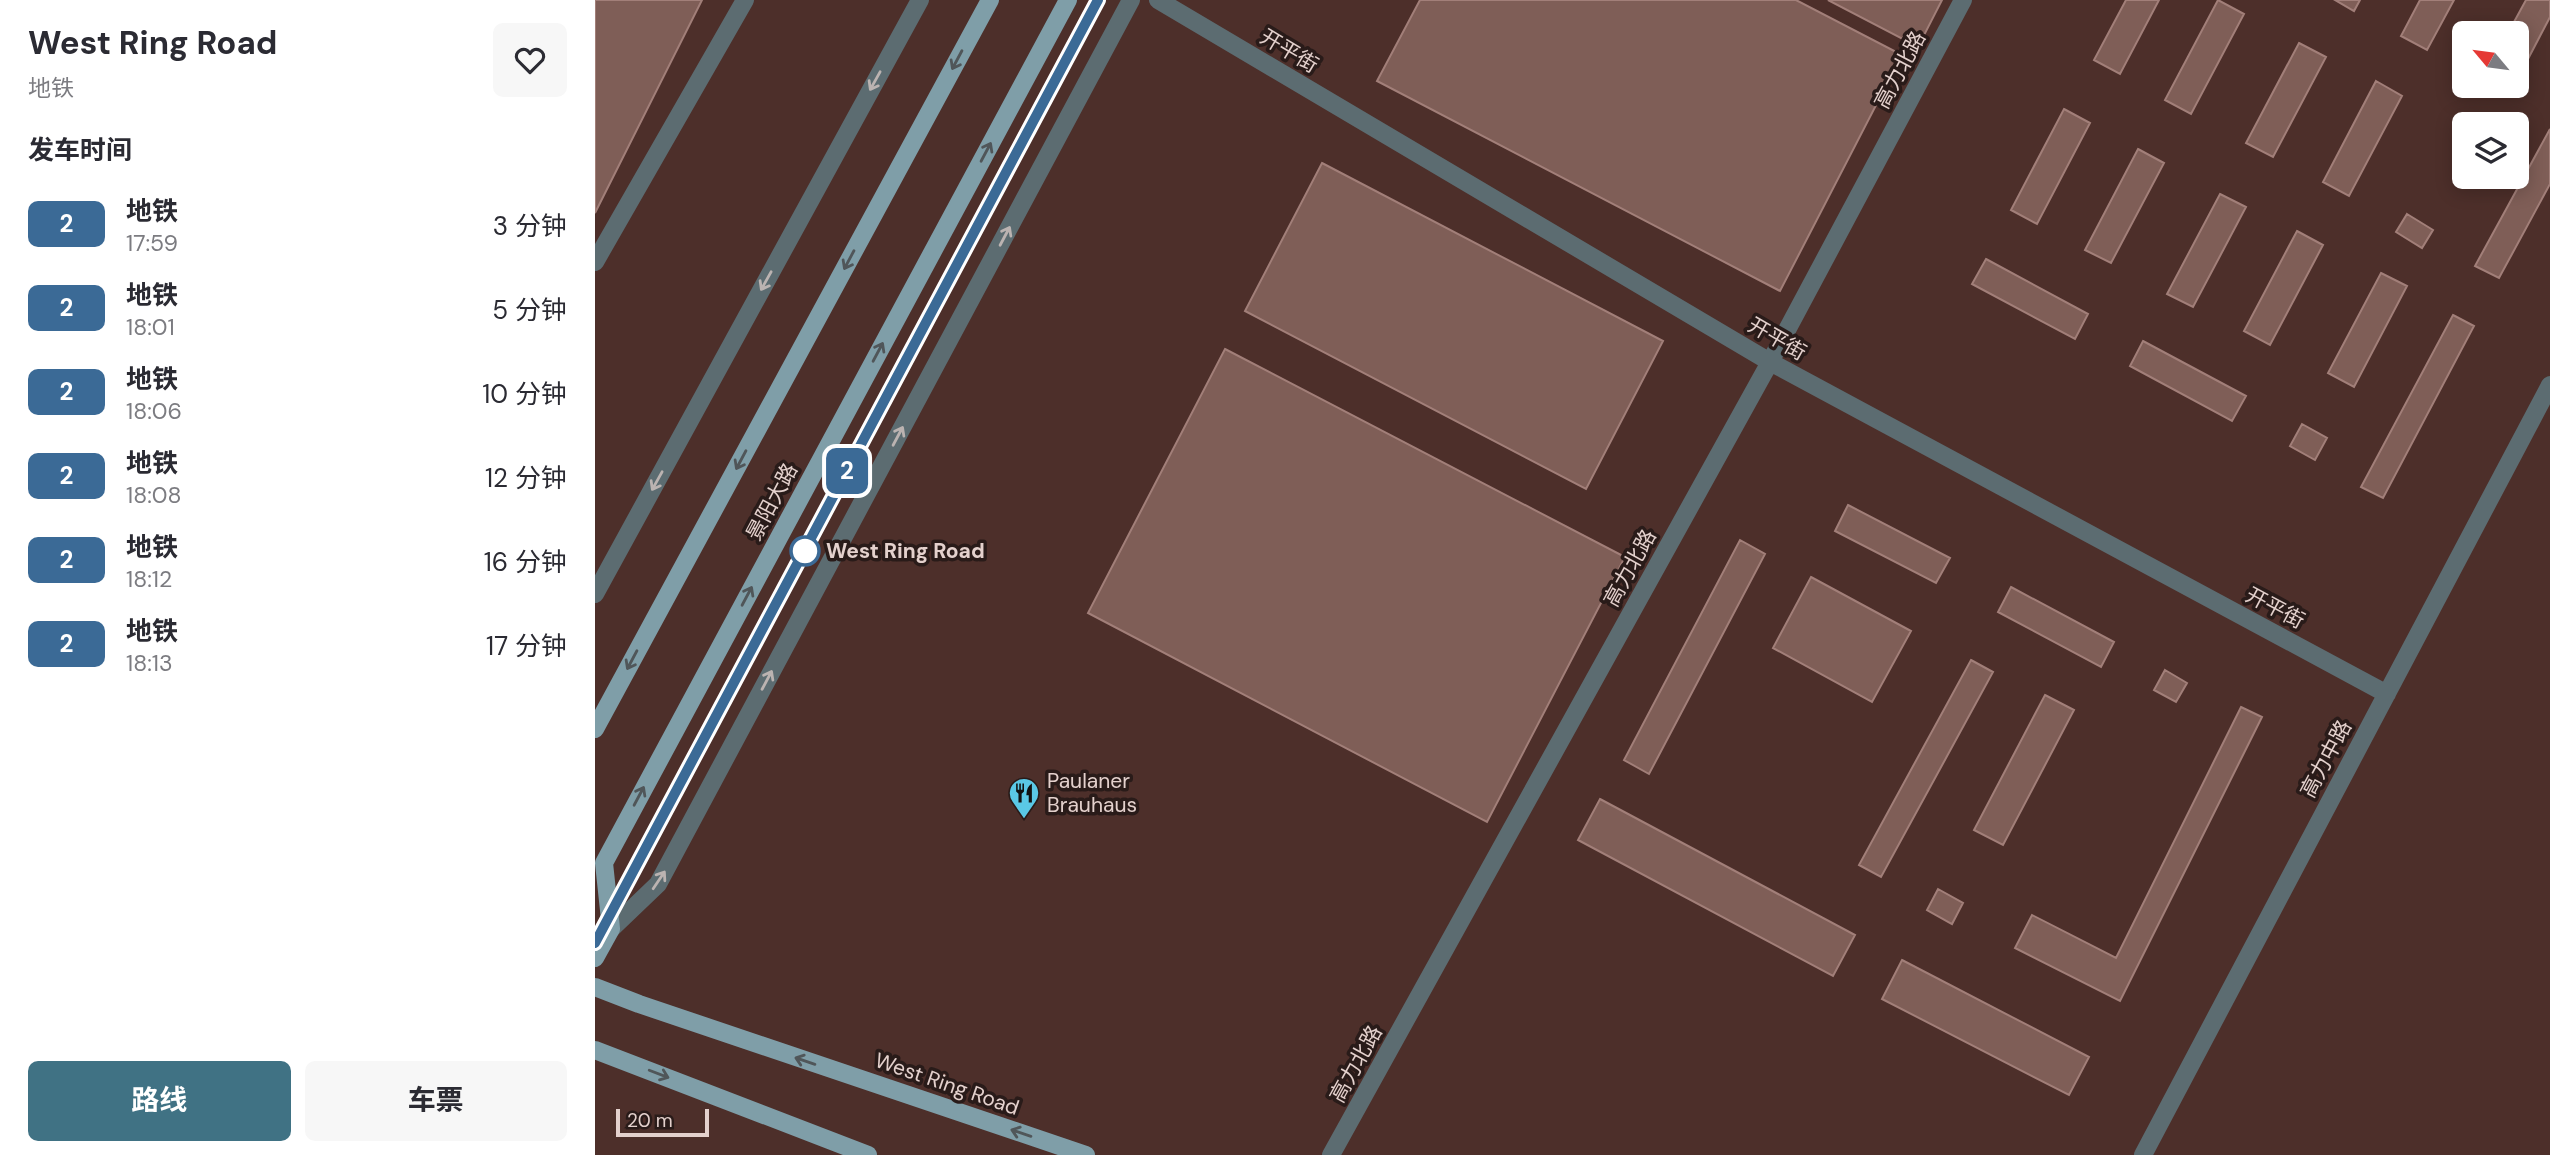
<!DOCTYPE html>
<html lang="zh">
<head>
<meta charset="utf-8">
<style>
  :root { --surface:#fff; --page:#f7f7f7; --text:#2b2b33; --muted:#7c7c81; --accent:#407284 }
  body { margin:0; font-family:"DM Sans","Noto Sans SC",sans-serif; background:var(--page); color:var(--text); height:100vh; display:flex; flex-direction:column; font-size:26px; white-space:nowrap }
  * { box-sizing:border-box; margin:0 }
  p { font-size:23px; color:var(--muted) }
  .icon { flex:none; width:38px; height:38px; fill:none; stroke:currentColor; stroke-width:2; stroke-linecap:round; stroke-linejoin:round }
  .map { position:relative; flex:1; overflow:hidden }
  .panel { display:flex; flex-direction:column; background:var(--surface); width:595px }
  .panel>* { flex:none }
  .badge { padding:0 14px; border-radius:10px; font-size:24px; line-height:46px }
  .needle { width:46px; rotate:299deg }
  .controls { position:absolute; left:1857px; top:21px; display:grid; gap:14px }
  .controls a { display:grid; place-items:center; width:77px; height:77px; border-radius:10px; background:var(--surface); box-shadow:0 4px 18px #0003; font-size:35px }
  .scale { position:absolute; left:21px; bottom:18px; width:93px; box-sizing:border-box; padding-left:7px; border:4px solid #e4d1cd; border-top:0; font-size:19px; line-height:24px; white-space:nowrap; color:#e4d1cd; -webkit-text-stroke:5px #291b19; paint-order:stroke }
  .map>.badge { position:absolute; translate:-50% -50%; box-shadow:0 0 0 4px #fff }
  h2 { padding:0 28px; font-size:26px; line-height:63px }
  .round { display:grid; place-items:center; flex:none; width:74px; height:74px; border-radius:10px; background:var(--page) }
  .headline { display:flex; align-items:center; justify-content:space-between; height:119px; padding:0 28px }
  h1 { font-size:33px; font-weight:700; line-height:52px }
  .primary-button { display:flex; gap:14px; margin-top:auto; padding:14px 28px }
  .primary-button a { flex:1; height:80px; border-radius:10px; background:var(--accent); color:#fff; font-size:28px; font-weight:700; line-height:80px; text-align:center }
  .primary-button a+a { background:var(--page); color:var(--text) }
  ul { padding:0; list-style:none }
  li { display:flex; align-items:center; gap:21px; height:84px; padding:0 28px }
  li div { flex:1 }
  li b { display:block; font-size:26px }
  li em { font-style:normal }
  li .badge { min-width:77px; font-weight:700; text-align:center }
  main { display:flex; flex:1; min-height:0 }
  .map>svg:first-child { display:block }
</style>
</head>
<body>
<main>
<section class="panel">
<div class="headline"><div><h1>West Ring Road</h1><p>地铁</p></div><a class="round"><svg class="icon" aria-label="heart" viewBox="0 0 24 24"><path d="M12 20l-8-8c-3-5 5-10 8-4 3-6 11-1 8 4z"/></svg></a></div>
<h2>发车时间</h2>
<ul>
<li><span class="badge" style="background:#3b6a96;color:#fff">2</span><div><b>地铁</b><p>17:59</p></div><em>3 分钟</em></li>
<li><span class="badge" style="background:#3b6a96;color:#fff">2</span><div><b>地铁</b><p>18:01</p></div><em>5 分钟</em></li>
<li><span class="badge" style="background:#3b6a96;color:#fff">2</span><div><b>地铁</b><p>18:06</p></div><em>10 分钟</em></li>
<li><span class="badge" style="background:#3b6a96;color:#fff">2</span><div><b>地铁</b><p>18:08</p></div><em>12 分钟</em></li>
<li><span class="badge" style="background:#3b6a96;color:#fff">2</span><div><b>地铁</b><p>18:12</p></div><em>16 分钟</em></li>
<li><span class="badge" style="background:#3b6a96;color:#fff">2</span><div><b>地铁</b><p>18:13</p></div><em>17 分钟</em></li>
</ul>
<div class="primary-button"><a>路线</a><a>车票</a></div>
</section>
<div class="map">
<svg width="1955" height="1155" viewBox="0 0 1955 1155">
  <rect width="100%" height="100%" fill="#4d2f2a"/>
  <path fill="#7f5e57" stroke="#a27f79" stroke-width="2" d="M0,0H107L0,213Z
    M825,0H1201L1307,55L1185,291L782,81Z
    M1233,0H1347L1323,47Z
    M1531,0H1564L1525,74L1499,60Z
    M1623,0L1649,14L1596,114L1570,100Z
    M1740,0H1765L1759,11Z
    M1825,0H1859L1832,50L1806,36Z
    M1931,0H1955V17L1922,80V33H1913Z
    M1704,43L1731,57L1678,157L1651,143Z
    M1781,81L1807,96L1754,196L1728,182Z
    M1898,86H1919L1914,94Z
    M1469,109L1495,123L1442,224L1416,210Z
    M1955,129V184L1904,278L1880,266Z
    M1543,149L1569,163L1516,263L1490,250Z
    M727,163L1068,341L991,489L650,311Z
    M1625,194L1651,207L1598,307L1572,294Z
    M1812,214L1838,230L1827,248L1801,232Z
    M1702,231L1728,245L1675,345L1649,331Z
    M1391,259L1493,314L1480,339L1377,284Z
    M1786,273L1812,286L1759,387L1733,373Z
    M1858,315L1879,326L1788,498L1766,487Z
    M1548,341L1651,396L1637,421L1535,366Z
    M630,349L1030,557L892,822L493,613Z
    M1707,424L1732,438L1720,460L1695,446Z
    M1253,505L1355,558L1341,583L1240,531Z
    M1145,540L1170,554L1054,774L1029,760Z
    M1216,577L1316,631L1277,702L1178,648Z
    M1416,587L1519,642L1506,667L1403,612Z
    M1376,660L1398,672L1286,877L1264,865Z
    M1570,670L1592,683L1581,702L1559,690Z
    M1450,695L1479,710L1408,845L1379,830Z
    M1646,707L1667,717L1525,1001L1420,948L1437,915L1521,958Z
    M1005,799L1260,935L1238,976L983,840Z
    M1343,889L1368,903L1357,924L1332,910Z
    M1307,960L1494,1057L1474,1095L1287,999Z"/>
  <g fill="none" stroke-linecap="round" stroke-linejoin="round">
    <path stroke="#5c6c71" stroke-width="18" d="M563,0L1175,362L1792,694
      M0,262L150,0
      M0,594L325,0
      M16,929L63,884L536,0
      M736,1155L1175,362L1368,0
      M1548,1155L1955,385"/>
    <path stroke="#7f9ea8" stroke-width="18" d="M0,729L395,0
      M0,958L16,929L9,863L473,0
      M0,987L44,1004L491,1155
      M0,1050L273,1155"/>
  </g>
  <defs><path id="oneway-shaft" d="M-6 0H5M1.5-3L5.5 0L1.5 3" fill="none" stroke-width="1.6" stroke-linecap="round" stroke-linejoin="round" transform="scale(1.75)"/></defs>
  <g stroke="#505659">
    <use href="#oneway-shaft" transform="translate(362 60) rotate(118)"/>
    <use href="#oneway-shaft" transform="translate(391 152) rotate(-62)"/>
    <use href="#oneway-shaft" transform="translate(254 260) rotate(118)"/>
    <use href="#oneway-shaft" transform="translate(283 352) rotate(-62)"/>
    <use href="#oneway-shaft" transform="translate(146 460) rotate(118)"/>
    <use href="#oneway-shaft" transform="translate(152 596) rotate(-62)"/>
    <use href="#oneway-shaft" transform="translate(37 660) rotate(118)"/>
    <use href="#oneway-shaft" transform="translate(44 796) rotate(-62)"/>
    <use href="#oneway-shaft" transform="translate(210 1061) rotate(-161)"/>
    <use href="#oneway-shaft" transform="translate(64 1074) rotate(21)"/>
    <use href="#oneway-shaft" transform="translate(426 1133) rotate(-161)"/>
  </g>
  <g stroke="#bbb3b1">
    <use href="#oneway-shaft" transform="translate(280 81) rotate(119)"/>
    <use href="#oneway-shaft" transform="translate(410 236) rotate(-62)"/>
    <use href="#oneway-shaft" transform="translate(171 281) rotate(119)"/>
    <use href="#oneway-shaft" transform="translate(303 436) rotate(-62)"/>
    <use href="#oneway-shaft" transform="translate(62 481) rotate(119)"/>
    <use href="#oneway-shaft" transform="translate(172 680) rotate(-62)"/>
    <use href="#oneway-shaft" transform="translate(64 880) rotate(-56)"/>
  </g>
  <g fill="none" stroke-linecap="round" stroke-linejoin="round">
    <g stroke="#fff" stroke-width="16">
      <path id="line" d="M0,943L503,0"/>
    </g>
    <use href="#line" stroke="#3b6a96" stroke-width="10"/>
  </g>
  <defs>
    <g id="restaurant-pin" transform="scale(1.575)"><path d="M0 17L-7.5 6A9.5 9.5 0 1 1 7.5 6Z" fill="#5ac8e6" stroke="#291b19"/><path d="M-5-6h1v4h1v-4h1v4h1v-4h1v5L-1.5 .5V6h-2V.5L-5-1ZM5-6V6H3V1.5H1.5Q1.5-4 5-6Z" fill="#111"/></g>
  </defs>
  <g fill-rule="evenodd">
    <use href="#restaurant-pin" x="429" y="793"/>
  </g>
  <circle fill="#fff" stroke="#3b6a96" stroke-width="3.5" cx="210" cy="551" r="14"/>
  <g text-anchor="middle" stroke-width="7" stroke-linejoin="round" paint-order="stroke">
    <g font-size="21" fill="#e4d1cd" stroke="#291b19">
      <text transform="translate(694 51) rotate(31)" y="7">开平街</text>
      <text transform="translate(1305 70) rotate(-62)" y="7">高力北路</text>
      <text transform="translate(1182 339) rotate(30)" y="7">开平街</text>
      <text transform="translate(177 502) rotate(-62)" y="7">景阳大路</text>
      <text transform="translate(1035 568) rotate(-61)" y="7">高力北路</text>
      <text transform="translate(1680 608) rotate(28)" y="7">开平街</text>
      <text transform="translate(1731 759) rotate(-62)" y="7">高力中路</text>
      <text transform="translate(761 1064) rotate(-61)" y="7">高力北路</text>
      <text transform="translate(352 1084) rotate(19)" y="7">West Ring Road</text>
    </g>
    <g font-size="21" font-weight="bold" fill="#e4d1cd" stroke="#291b19" text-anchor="start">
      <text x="231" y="558">West Ring Road</text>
    </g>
    <g font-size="21" fill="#e4d1cd" stroke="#291b19" text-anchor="start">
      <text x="452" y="788">Paulaner<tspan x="452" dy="24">Brauhaus</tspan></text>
    </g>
  </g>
</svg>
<div class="controls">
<a><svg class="needle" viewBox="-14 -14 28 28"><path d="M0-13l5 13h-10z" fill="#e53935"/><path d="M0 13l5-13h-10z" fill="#7c7c81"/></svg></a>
<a><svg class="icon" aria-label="layers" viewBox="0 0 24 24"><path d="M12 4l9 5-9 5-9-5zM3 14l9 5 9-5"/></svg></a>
</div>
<div class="scale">20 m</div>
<b class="badge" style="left:252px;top:471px;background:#3b6a96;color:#fff">2</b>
</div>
</main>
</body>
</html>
